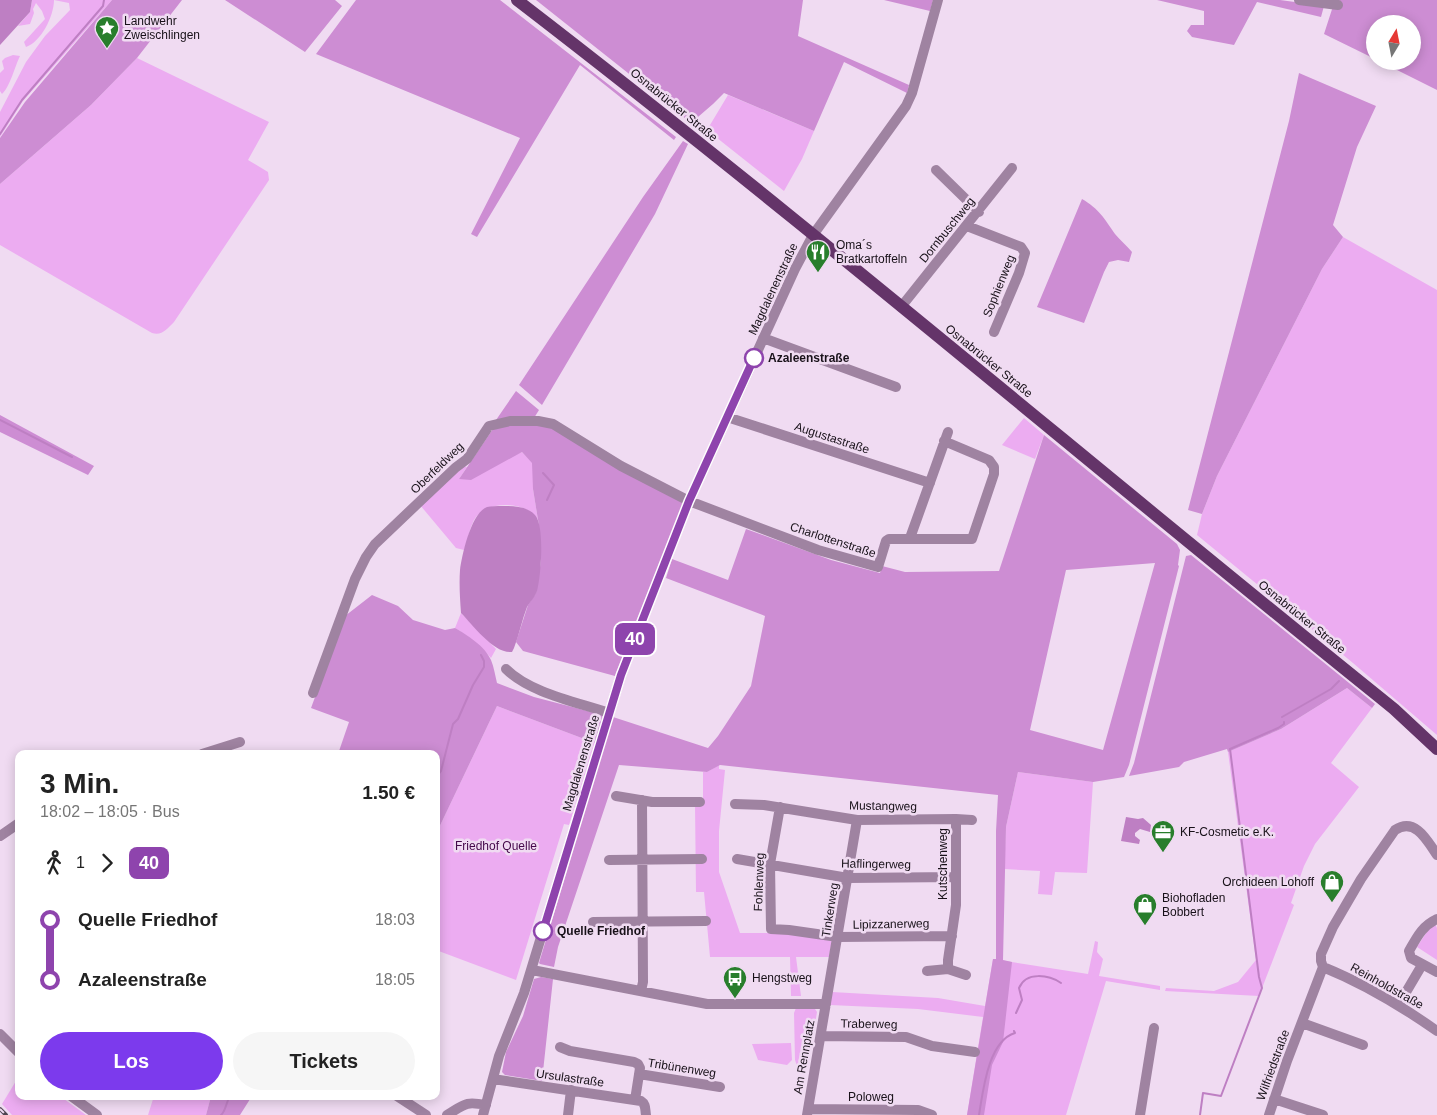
<!DOCTYPE html>
<html lang="de">
<head>
<meta charset="utf-8">
<style>
  :root { --surface:#fff; --page:#f6f6f6; --text:#222; --muted:#767676; --accent:#7c3aed }
  body { margin:0; font-family:Arial,sans-serif; background:var(--page); color:var(--text); height:100vh; display:flex; flex-direction:column; font-size:19px; white-space:nowrap }
  * { box-sizing:border-box; margin:0 }
  p { font-size:16px; color:var(--muted) }
  .icon { flex:none; width:28px; height:28px; fill:none; stroke:currentColor; stroke-width:2; stroke-linecap:round; stroke-linejoin:round }
  .map { position:relative; flex:1; overflow:hidden }
  .panel { position:absolute; left:15px; top:750px; width:425px; height:350px; display:flex; flex-direction:column; background:var(--surface); border-radius:10px; box-shadow:0 2px 12px #0003 }
  .panel>* { flex:none }
  .badge { padding:0 10px; border-radius:8px; font-size:18px; line-height:32px }
  .needle { width:32px; rotate:10deg }
  .controls { position:absolute; left:1366px; top:15px; display:grid; gap:10px }
  .controls a { display:grid; place-items:center; width:55px; height:55px; border-radius:50%; background:var(--surface); box-shadow:0 2px 12px #0003; font-size:25px }
  .map>.badge { position:absolute; translate:-50% -50%; box-shadow:0 0 0 2px #fff }
  .legs { display:flex; align-items:center; gap:8px; height:55px; padding:0 25px; font-size:16px }
  .legs p { margin-inline-start:auto }
  .overview { display:flex; align-items:center; justify-content:space-between; height:85px; padding:0 25px }
  h1 { font-size:28px; font-weight:600; line-height:38px }
  .cta { display:flex; gap:10px; margin-top:auto; padding:10px 25px }
  .cta a { flex:1; height:58px; border-radius:30px; background:var(--accent); color:#fff; font-size:20px; font-weight:600; line-height:58px; text-align:center }
  .cta a+a { background:var(--page); color:var(--text) }
  ul { padding:0 25px; list-style:none }
  li { display:flex; align-items:center; gap:18px; height:60px; font-size:19px }
  li i { display:grid; place-items:center; width:8px; height:100%; margin:0 6px; background:currentColor }
  li i::after { content:''; width:12px; height:12px; margin:-6px; border:4px solid; border-radius:50%; background:var(--surface) }
  li p { margin-inline-start:auto }
  li:first-child i { background:linear-gradient(#0000 50%,currentColor 0) }
  li:last-child i { background:linear-gradient(currentColor 50%,#0000 0) }
  .map>svg:first-child { display:block }
</style>
</head>
<body>
<div class="map">
<svg width="1437" height="1115" viewBox="0 0 1437 1115">
  <rect width="100%" height="100%" fill="#f0dbf2"/>
  <path fill="#ecacf1" d="M32,0H112L23,101L0,137V112L26,62L45,36L70,10L69,3L54,0C54,16 41,42 26,47L24,42L45,19L42,11L36,3L33,9L34,13L30,24L18,26L30,12Z
    M13,55L20,56C15,66 10,87 2,94L0,91V73L4,69L2,61L5,58Z
    M137,58L269,122L248,160L268,172L269,180L174,322C167,329 162,336 152,333L0,245V184L91,105Z
    M728,95L814,131L802,159L784,191L707,130Z
    M1343,237L1437,290V735L1353,663L1197,535L1202,514L1217,476L1322,269Z
    M1024,418L1044,435L1035,459L1002,445Z
    M522,452L533,463V489L538,520C527,501 489,500 476,517C470,525 468,540 464,550L456,548L420,505L461,465L467,467L459,479Z
    M461,613L496,649L491,658C481,646 468,636 455,628Z
    M1347,688L1372,708L1331,763L1359,787L1315,844L1304,866L1291,903L1294,905L1259,996L1165,991L1166,988L1214,991L1238,982L1256,960L1228,752L1281,729Z
    M497,706L595,743L569,825L564,824L516,980L436,950V834Z
    M719,765V769L725,770L719,831V872L740,933H790L832,940L829,957H796L801,996H791L790,957H710L704,892H696L695,804H703V772H707Z
    M1018,772L1093,782L1087,873L1055,872L1052,895L1038,894L1040,871L1004,869L1006,827Z
    M1435,924L1437,928V960L1417,947L1430,927Z
    M1095,941L1098,942L1097,952L1103,959L1099,976L1160,986V990L1106,981L1066,1115H967L983,1017L918,1009L830,1005L832,992L938,998L985,1006L993,959L1088,974Z
    M796,1008L815,1009L817,1012L808,1068L797,1066L795,1060L794,1013Z
    M791,1043L792,1060L787,1065L758,1060L752,1044Z
    M19,1076V1096H60L86,1115H12L2,1104Z
    M154,1096H209L210,1100L206,1115H148Z"/>
  <path fill="#cd8dd3" fill-rule="evenodd" d="M112,0H182L137,58L91,105L0,184V138L25,102Z
    M225,0H335L342,6L305,52Z
    M356,0H500L676,137L674,140L580,65L477,237L471,234L520,138L316,54Z
    M536,0H803L798,36L909,85L907,93L844,62L814,131L724,93L713,104L691,123Z
    M884,0H933L930,11Z
    M1157,0H1280L1324,6L1321,17L1257,2L1234,45L1192,37L1187,31L1191,25H1204V11Z
    M1335,0H1437V90L1379,61H1412V24H1375V59L1324,34Z
    M1299,73L1376,106L1357,147L1333,225L1343,237L1322,269L1217,476L1202,514L1188,510L1289,121Z
    M683,141L688,144L655,214L542,405L519,385L643,197Z
    M1082,199C1099,209 1104,218 1115,234C1120,240 1127,246 1132,252L1129,262L1118,260L1109,262L1104,272L1084,323L1037,307Z
    M516,391L539,410L534,418L496,420Z
    M0,415L94,466L88,475L0,432Z
    M511,424L553,426L683,503L615,676L523,651L516,642L528,605L536,593L541,561L539,526L533,489L532,463L522,452L471,480L459,479L493,429Z
    M1044,435L1177,544L1180,550L1178,565L1179,566L1129,765L1124,777L1093,782L1018,772L1006,827L1003,960L1012,962L1003,1042L992,1065L984,1115H967L993,959H996V831L998,795L720,765L707,772L619,765L558,947L554,967L540,964L539,963L613,717L708,748L718,736L751,686L765,616L666,578L672,559L728,580L746,529L831,560L880,573L882,566L905,572L999,571ZM1155,563L1103,750L1030,730L1066,570Z
    M1191,555L1375,704L1372,708L1347,688L1281,729L1228,752L1227,749L1184,762L1179,767L1129,776L1134,763L1186,556Z
    M372,595L398,606L413,620L445,630L455,628C467,635 485,646 491,660C494,667 495,675 497,683L534,697L603,715L595,743L497,706L436,834V754H338L349,722L311,708L345,616Z
    M541,977L553,979L542,1081L505,1075L502,1072L506,1052L523,1016L534,979Z
    M209,1096H252L240,1115H206L210,1100Z"/>
  <path fill="#be7fc3" d="M0,0H32L30,12L0,45Z
    M502,506C513,506 527,506 535,515C545,526 541,576 537,591C535,597 530,602 527,607C522,620 519,635 514,648L512,652C494,654 473,625 461,613C460,599 459,584 460,570C462,555 471,513 487,507C491,506 497,506 502,506Z
    M1126,817L1138,819L1143,818L1151,825L1150,832L1140,829L1135,833V836L1140,840L1139,844L1121,841Z"/>
  <g fill="none" stroke-linecap="round" stroke-linejoin="round">
    <path stroke="#be7fc3" stroke-width="2" d="M0,134L22,100L103,6L104,0
      M0,420L72,457
      M543,473L554,485L547,500
      M1282,717L1331,689L1339,681
      M436,777L441,771L453,724L458,719L473,685L484,667V661L481,655
      M1016,1013L1022,1000L1019,988C1026,971 1049,975 1061,983
      M221,1115C226,1111 226,1102 230,1096
      M979,1115C983,1091 988,1041 1015,1033L1014,1031
      M1200,1115L1203,1093L1221,1096L1262,988L1259,977L1230,749L1278,728L1284,724V722"/>
    <path stroke="#9f83a1" stroke-width="10" d="M1299,0L1338,5
      M936,170L979,212
      M967,226L1021,247L1025,253L1019,273L994,332
      M901,307L1012,168
      M763,338L896,387
      M727,417L930,483
      M910,538L948,432
      M506,669C530,693 577,702 609,713
      M313,693L355,579L366,557L375,544L455,468L467,459L489,426L510,421H538L553,424L621,466L689,501L818,550L878,567L886,541L889,539H972L994,474V467L989,460L944,441
      M202,754L240,742
      M616,796L652,802H700
      M735,804L764,805L857,820L956,819L972,820
      M780,807L770,864L771,929L789,930L838,937L952,936
      M956,819V905L948,960V969L966,975
      M0,836L19,823
      M737,859L848,878L956,877
      M609,860L702,859
      M1437,919C1422,926 1417,937 1409,951L1411,958L1437,972
      M593,922L706,921
      M1323,967C1365,984 1400,1005 1437,1031
      M532,970L707,1004H826
      M927,971L948,969
      M641,991L643,982L642,800
      M1399,1004L1422,965
      M1302,1023L1363,1045
      M0,1034L19,1053
      M821,1036L906,1037L932,1046L975,1052
      M560,1047L570,1051L634,1062L638,1064L640,1068L635,1100
      M639,1074L720,1087
      M493,1079L641,1101C646,1104 645,1109 646,1115
      M71,1096L97,1115
      M397,1096L426,1115
      M1274,1099L1323,1115
      M808,1109L918,1110L932,1115
      M447,1115C465,1104 465,1101 486,1105
      M483,1115L499,1056L524,993L621,675L689,501L795,269L813,235L906,106L912,93L938,0
      M568,1115L571,1090
      M807,1115L857,820
      M1140,1115L1154,1028
      M1269,1115L1287,1061L1323,967L1321,961V954L1333,927L1361,879L1395,830C1415,817 1427,840 1437,855"/>
    <path stroke="#643469" stroke-width="12" d="M517,0C815,229 1101,474 1394,709L1437,749"/>
    <g stroke="#4f4551" stroke-width="4">
      <path id="rail" d="M0,1109L6,1115"/>
    </g>
    <use href="#rail" stroke="#f0dbf2" stroke-width="2" stroke-dasharray="5.5" stroke-linecap="butt"/>
  </g>
  <g fill="none" stroke-linecap="round" stroke-linejoin="round">
    <g stroke="#fff" stroke-width="11">
      <path id="line-1" d="M543,931L621,675L689,501L754,358"/>
    </g>
    <use href="#line-1" stroke="#8e44ad" stroke-width="8"/>
  </g>
  <defs>
    <g id="sight-pin" transform="scale(1.25)"><path d="M0 17L-7.5 6A9.5 9.5 0 1 1 7.5 6Z" fill="#287e2c" stroke="#f0dbf2"/><path d="M0-6L1.8-2.2L6-1.7L2.9 1.2L3.7 5.4L0 3.3L-3.7 5.4L-2.9 1.2L-6-1.7L-1.8-2.2Z" fill="#fff"/></g>
    <g id="restaurant-pin" transform="scale(1.25)"><path d="M0 17L-7.5 6A9.5 9.5 0 1 1 7.5 6Z" fill="#287e2c" stroke="#f0dbf2"/><path d="M-5-6h1v4h1v-4h1v4h1v-4h1v5L-1.5 .5V6h-2V.5L-5-1ZM5-6V6H3V1.5H1.5Q1.5-4 5-6Z" fill="#fff"/></g>
    <g id="office-pin" transform="scale(1.25)"><path d="M0 17L-7.5 6A9.5 9.5 0 1 1 7.5 6Z" fill="#287e2c" stroke="#f0dbf2"/><path d="M-6-3h4V-5.5h4V-3h4V5H-6ZM-1-4.5V-3h2v-1.5ZM-6 0V1H6V0Z" fill="#fff"/></g>
    <g id="shop-pin" transform="scale(1.25)"><path d="M0 17L-7.5 6A9.5 9.5 0 1 1 7.5 6Z" fill="#287e2c" stroke="#f0dbf2"/><path d="M-5-2.5h2.3a2.7 3.5 0 0 1 5.4 0H5L5.5 6h-11ZM-1.5-2.5h3a1.5 2.3 0 0 0-3 0Z" fill="#fff"/></g>
    <g id="bus-pin" transform="scale(1.25)"><path d="M0 17L-7.5 6A9.5 9.5 0 1 1 7.5 6Z" fill="#287e2c" stroke="#f0dbf2"/><path d="M-5-6H5V4H4V6H2V4H-2V6H-4V4H-5ZM-3.5-4V0h7V-4ZM-3.5 1.2v1.5H-2V1.2ZM2 1.2v1.5H3.5V1.2Z" fill="#fff"/></g>
  </defs>
  <g fill-rule="evenodd">
    <use href="#sight-pin" x="107" y="28"/>
    <use href="#restaurant-pin" x="818" y="252"/>
    <use href="#office-pin" x="1163" y="832"/>
    <use href="#shop-pin" x="1332" y="882"/>
    <use href="#shop-pin" x="1145" y="905"/>
    <use href="#bus-pin" x="735" y="978"/>
  </g>
  <g fill="#fff" stroke="#8e44ad" stroke-width="2.5">
    <circle cx="754" cy="358" r="9"/>
    <circle cx="543" cy="931" r="9"/>
  </g>
  <g text-anchor="middle" stroke-width="5" stroke-linejoin="round" paint-order="stroke">
    <g font-size="12" fill="#181119" stroke="#f0dbf2" text-anchor="start">
      <text x="124" y="25">Landwehr<tspan x="124" dy="14">Zweischlingen</tspan></text>
      <text x="836" y="249">Oma´s<tspan x="836" dy="14">Bratkartoffeln</tspan></text>
      <text x="1180" y="836">KF-Cosmetic e.K.</text>
      <text x="1314" y="886" text-anchor="end">Orchideen Lohoff</text>
      <text x="1162" y="902">Biohofladen<tspan x="1162" dy="14">Bobbert</tspan></text>
      <text x="752" y="982">Hengstweg</text>
    </g>
    <g font-size="12" fill="#181119" stroke="#f0dbf2">
      <text transform="translate(674 105) rotate(39)" y="4">Osnabrücker Straße</text>
      <text transform="translate(947 230) rotate(-51)" y="4">Dornbuschweg</text>
      <text transform="translate(999 286) rotate(-68)" y="4">Sophienweg</text>
      <text transform="translate(773 289) rotate(-65)" y="4">Magdalenenstraße</text>
      <text transform="translate(989 361) rotate(39)" y="4">Osnabrücker Straße</text>
      <text transform="translate(832 438) rotate(18)" y="4">Augustastraße</text>
      <text transform="translate(437 468) rotate(-44)" y="4">Oberfeldweg</text>
      <text transform="translate(833 540) rotate(18)" y="4">Charlottenstraße</text>
      <text transform="translate(1302 617) rotate(39)" y="4">Osnabrücker Straße</text>
      <text transform="translate(581 763) rotate(-73)" y="4">Magdalenenstraße</text>
      <text transform="translate(883 806) rotate(1)" y="4">Mustangweg</text>
      <text transform="translate(876 864) rotate(1)" y="4">Haflingerweg</text>
      <text transform="translate(943 864) rotate(-90)" y="4">Kutschenweg</text>
      <text transform="translate(759 882) rotate(-88)" y="4">Fohlenweg</text>
      <text transform="translate(830 910) rotate(-81)" y="4">Tinkerweg</text>
      <text transform="translate(891 924) rotate(-1)" y="4">Lipizzanerweg</text>
      <text transform="translate(1387 986) rotate(29)" y="4">Reinholdstraße</text>
      <text transform="translate(869 1024) rotate(1)" y="4">Traberweg</text>
      <text transform="translate(804 1057) rotate(-80)" y="4">Am Rennplatz</text>
      <text transform="translate(1273 1065) rotate(-70)" y="4">Wilfriedstraße</text>
      <text transform="translate(682 1068) rotate(9)" y="4">Tribünenweg</text>
      <text transform="translate(570 1078) rotate(8)" y="4">Ursulastraße</text>
      <text x="871" y="1101">Poloweg</text>
    </g>
    <g font-size="12" font-weight="bold" fill="#181119" stroke="#f0dbf2" text-anchor="start">
      <text x="768" y="362">Azaleenstraße</text>
      <text x="557" y="935">Quelle Friedhof</text>
    </g>
    <g font-size="12" fill="#44084a" stroke="#f0dbf2">
      <text x="496" y="850">Friedhof Quelle</text>
    </g>
  </g>
</svg>
<div class="controls">
<a><svg class="needle" viewBox="-14 -14 28 28"><path d="M0-13l5 13h-10z" fill="#e53935"/><path d="M0 13l5-13h-10z" fill="#767676"/></svg></a>
</div>
<b class="badge" style="left:635px;top:639px;background:#8e44ad;color:#fff">40</b>
<section class="panel">
<div class="overview"><div><h1>3 Min.</h1><p>18:02 – 18:05 · Bus</p></div><b>1.50 €</b></div>
<div class="legs"><svg class="icon" aria-label="walk" viewBox="0 0 24 24"><circle cx="13" cy="4" r="2"/><path d="M13 8l-2 6 4 7M11 14l-3 7M7 12l3-4h3l4 4"/></svg>1<svg class="icon" aria-label="forward" viewBox="0 0 24 24"><path d="M9 5l7 7-7 7"/></svg><b class="badge" style="background:#8e44ad;color:#fff">40</b></div>
<ul>
<li><i style="color:#8e44ad"></i><b>Quelle Friedhof</b><p>18:03</p></li>
<li><i style="color:#8e44ad"></i><b>Azaleenstraße</b><p>18:05</p></li>
</ul>
<div class="cta"><a>Los</a><a>Tickets</a></div>
</section>
</div>
</body>
</html>
